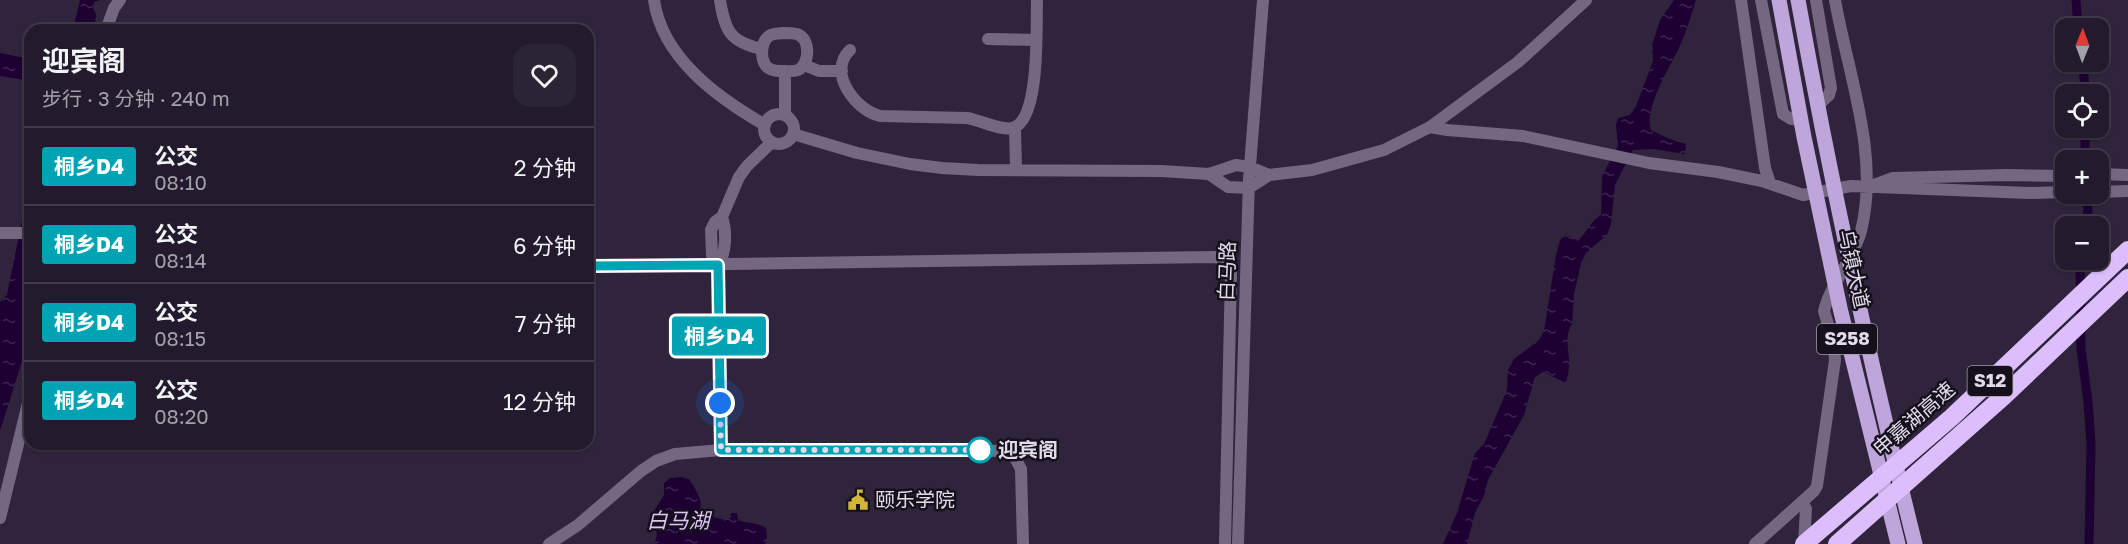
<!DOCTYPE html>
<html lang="zh">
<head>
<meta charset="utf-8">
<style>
  :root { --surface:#231b2d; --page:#2b2435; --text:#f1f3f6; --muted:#a3a1aa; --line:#403949 }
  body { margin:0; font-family:"Golos Text","Noto Sans SC",sans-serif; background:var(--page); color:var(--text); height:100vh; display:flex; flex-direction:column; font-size:22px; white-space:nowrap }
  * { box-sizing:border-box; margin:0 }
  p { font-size:20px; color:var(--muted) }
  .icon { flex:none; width:33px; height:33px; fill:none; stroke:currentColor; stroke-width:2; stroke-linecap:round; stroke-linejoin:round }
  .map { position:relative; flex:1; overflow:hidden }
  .side { position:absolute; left:24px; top:24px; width:570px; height:426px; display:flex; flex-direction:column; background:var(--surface); border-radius:18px; box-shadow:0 2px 4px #0004,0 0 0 2px var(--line) }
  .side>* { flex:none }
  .badge { padding:0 12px; border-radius:4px; font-size:21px; line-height:39px }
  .needle { width:39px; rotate:1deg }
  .tools { position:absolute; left:2055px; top:18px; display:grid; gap:12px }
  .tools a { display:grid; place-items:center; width:54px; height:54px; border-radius:12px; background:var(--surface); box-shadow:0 2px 4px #0004,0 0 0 2px var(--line); font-size:30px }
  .you { position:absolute; width:30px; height:30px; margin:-15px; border:4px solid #fff; border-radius:50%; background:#1a73e8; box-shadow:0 0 0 9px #1a73e833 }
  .map>.badge { position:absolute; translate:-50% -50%; box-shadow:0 0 0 3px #fff }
  .round { display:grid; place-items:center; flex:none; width:63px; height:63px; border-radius:18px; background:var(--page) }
  .summary { display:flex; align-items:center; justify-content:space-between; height:102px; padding:0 18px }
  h1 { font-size:28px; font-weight:700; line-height:45px }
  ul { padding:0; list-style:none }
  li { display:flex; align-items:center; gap:18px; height:78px; padding:0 18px; border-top:2px solid var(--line) }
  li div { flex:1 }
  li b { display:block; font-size:22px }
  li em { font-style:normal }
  li .badge { min-width:66px; font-weight:700; text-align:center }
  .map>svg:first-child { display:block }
</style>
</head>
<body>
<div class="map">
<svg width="2128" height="544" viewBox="0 0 2128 544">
  <defs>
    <pattern id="water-ripples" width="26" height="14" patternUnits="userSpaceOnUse" patternTransform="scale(1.5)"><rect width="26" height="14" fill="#1d0132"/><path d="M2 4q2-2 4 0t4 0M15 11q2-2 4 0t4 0" fill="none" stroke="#3e2550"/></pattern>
  </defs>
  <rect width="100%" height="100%" fill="#2f243c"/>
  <path fill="url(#water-ripples)" d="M80,0H100L94,2L93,8L96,14L94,30H73Z
    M1674,0H1696C1691,16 1686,33 1679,48C1669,68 1644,109 1651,130C1663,136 1673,141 1686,144L1685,154L1653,149L1633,150L1615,185L1611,224L1607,235L1586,253L1581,263L1574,294L1572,324C1565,334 1568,347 1569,358C1570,366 1568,375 1566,383L1543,372L1535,377L1524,415L1488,480L1484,496L1475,513L1467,544H1443L1457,513L1475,453L1484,444L1507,390L1508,370L1514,359L1539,340L1544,331L1556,255L1560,240L1566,234L1578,241C1586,233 1592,220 1601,215L1602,176L1618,146L1616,125L1618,118L1630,115L1636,106L1653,61L1652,45L1660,20Z
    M0,53L30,59V81L0,76Z
    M30,189V336L0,431V302L7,295L26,201Z
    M682,477L689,479C696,490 704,500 699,513L725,520L731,518V513H737L738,520C749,524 756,522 766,528L767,538L765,544H654C659,533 657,528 649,519L664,495V483L670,478Z"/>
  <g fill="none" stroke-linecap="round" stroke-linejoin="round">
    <path stroke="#1d0132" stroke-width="9" d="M2076,0L2078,28
      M2083,62L2085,94
      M2085,128V160
      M2085,226L2088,211L2087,194
      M2080,260L2081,349L2088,402L2091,444L2089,544"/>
    <path stroke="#746881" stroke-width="12" d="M654,0C662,58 718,98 765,125
      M720,0C725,31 730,42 762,49
      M1741,0L1765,168L1770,183
      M1761,0L1783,114L1791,119L1801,120
      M1816,0L1831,88L1829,95L1817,106
      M106,30L114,8L120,0
      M783,33C787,33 793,33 797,34C811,39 810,64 798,70C793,72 785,71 779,71C775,71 770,70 766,66C760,58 761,42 769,36C773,33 778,34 783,33Z
      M988,39L1036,40
      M850,50C827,72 855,110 880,116L967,118C980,120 1001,131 1012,128C1041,122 1036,23 1037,0
      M804,65L819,71H842
      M785,71V115
      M764 129a15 15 0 1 1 30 0a15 15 0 1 1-30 0Z
      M1430,127L1447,130L1523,136L1649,163L1718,172L1762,181L1803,195L1851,186L2029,193L2066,192
      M1015,128L1016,170
      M793,134L857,153L910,164L942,168L978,170L1161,171L1209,174L1236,165L1250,167L1269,175
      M1209,174L1228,187L1249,188L1269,175L1312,170L1384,150L1430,127L1518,62L1586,0
      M2098,174L2128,175
      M1874,185L1893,178L2006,175L2066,176
      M2098,192L2128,191
      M0,233H30
      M719,265L712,255L711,230L715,222L722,217L739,177L747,166L772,142
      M588,266L1215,257C1225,259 1229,262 1231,272L1225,544
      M721,450L719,265C726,251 727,232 722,217
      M1802,502L1806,509L1804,544
      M0,518L30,395
      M549,544L578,525L641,471L656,461L675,454L721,450H941L1002,451L1014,456L1021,469L1023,544
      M1238,544L1249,179L1263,0
      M1755,544L1814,491L1817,486L1835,360L1834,345L1824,311C1830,285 1854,258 1861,231C1880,155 1848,75 1835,0"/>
    <path stroke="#bea5da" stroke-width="15" d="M1779,0L1804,137L1840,308L1898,544
      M1798,0C1831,182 1870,364 1915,544"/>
    <path stroke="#dcbefd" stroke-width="18" d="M1804,544L1952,417L2128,250
      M1837,544L2004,396L2128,278"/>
  </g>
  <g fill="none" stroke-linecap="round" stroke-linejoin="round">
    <g stroke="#fff" stroke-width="14">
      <path id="line" d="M588,266L718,265L721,450H980"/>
    </g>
    <use href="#line" stroke="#00a3b4" stroke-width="9"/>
    <path stroke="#e1daea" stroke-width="6" stroke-dasharray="0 10.8" d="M720,403L721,450H980"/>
  </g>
  <defs>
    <g id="civic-bare" transform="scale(1.62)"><path d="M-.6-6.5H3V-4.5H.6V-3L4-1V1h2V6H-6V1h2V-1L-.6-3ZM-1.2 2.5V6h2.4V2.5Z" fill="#d3b635" stroke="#15101b" stroke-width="2.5" paint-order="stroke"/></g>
  </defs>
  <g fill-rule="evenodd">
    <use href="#civic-bare" x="858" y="500"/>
  </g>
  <circle fill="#fff" stroke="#00a3b4" stroke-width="3" cx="980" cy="450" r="12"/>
  <g text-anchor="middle" stroke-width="5" stroke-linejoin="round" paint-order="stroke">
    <g fill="#15101b" stroke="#a49dac" stroke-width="1.5">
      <rect x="1817" y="324" width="60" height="30" rx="4.5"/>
      <rect x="1967.5" y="366" width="45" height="30" rx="4.5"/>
    </g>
    <g font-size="18" font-weight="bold" fill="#e1daea">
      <text x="1847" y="345">S258</text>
      <text x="1990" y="387">S12</text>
    </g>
    <g font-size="20" fill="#e1daea" stroke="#15101b">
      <text transform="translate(1854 269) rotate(78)" y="7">乌镇大道</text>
      <text transform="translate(1227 271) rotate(-88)" y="7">白马路</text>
      <text transform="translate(1914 419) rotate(-41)" y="7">申嘉湖高速</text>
    </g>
    <g font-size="20" font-weight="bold" fill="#e1daea" stroke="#15101b" text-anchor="start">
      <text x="998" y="457">迎宾阁</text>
    </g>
    <g font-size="20" fill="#e1daea" stroke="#15101b" text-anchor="start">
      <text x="875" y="507">颐乐学院</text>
    </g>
    <g font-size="21" font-style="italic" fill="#dbc4f6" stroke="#15101b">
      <text x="678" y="528">白马湖</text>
    </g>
  </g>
</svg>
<div class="tools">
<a><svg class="needle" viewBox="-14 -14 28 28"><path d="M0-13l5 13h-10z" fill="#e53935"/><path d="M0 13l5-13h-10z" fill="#a3a1aa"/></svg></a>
<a><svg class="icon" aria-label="locate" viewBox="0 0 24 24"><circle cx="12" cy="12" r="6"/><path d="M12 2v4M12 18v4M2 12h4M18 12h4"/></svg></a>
<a>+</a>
<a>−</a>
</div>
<div class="you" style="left:720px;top:403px"></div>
<b class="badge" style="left:719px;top:336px;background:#00a3b4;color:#fff">桐乡D4</b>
<section class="side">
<div class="summary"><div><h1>迎宾阁</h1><p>步行 · 3 分钟 · 240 m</p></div><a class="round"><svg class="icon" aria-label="heart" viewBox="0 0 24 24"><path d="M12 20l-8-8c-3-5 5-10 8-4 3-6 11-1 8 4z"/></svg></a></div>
<ul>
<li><span class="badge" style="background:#00a3b4;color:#fff">桐乡D4</span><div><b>公交</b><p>08:10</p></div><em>2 分钟</em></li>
<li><span class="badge" style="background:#00a3b4;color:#fff">桐乡D4</span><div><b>公交</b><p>08:14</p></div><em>6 分钟</em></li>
<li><span class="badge" style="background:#00a3b4;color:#fff">桐乡D4</span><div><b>公交</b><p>08:15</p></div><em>7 分钟</em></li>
<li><span class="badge" style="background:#00a3b4;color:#fff">桐乡D4</span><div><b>公交</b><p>08:20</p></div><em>12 分钟</em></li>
</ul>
</section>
</div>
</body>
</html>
